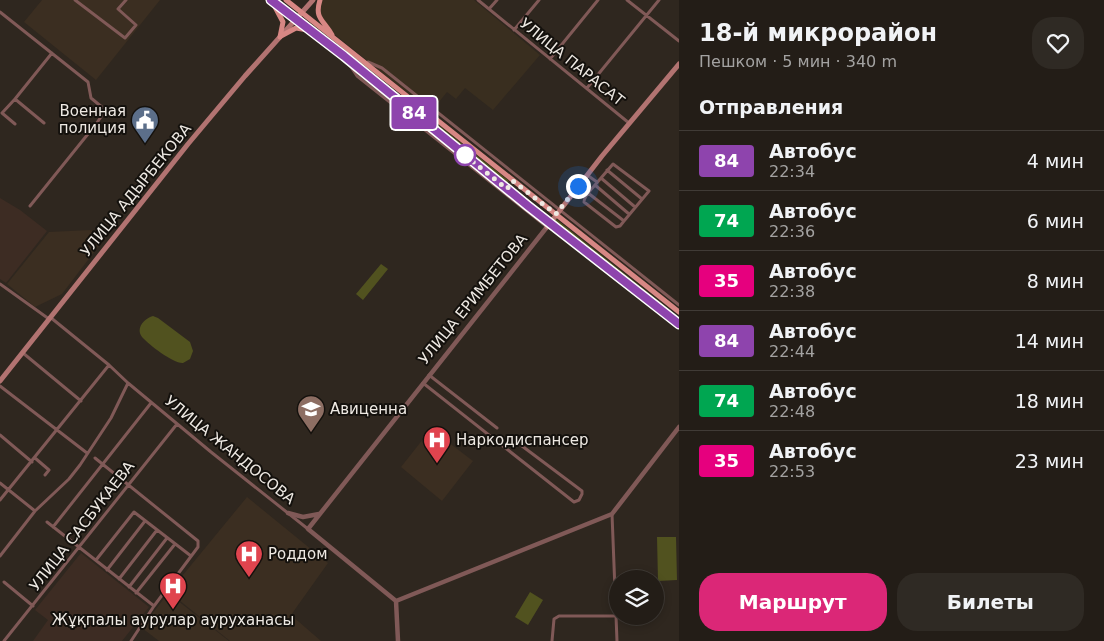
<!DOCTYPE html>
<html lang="ru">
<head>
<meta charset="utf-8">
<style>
  :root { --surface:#231d17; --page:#2f2a24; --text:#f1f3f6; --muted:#a3a2a1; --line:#403b36; --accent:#db2777 }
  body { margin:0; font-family:"DejaVu Sans",sans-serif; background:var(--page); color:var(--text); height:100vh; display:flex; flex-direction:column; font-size:19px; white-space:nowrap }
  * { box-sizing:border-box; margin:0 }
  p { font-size:16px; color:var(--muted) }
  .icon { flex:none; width:28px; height:28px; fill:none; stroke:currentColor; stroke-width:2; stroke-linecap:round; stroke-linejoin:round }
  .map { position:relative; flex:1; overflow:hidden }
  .sheet { display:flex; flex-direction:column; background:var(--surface); width:425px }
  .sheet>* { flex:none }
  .badge { padding:0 10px; border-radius:4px; font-size:18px; line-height:32px }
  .buttons { position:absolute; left:609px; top:570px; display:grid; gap:10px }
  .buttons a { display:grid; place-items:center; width:55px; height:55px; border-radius:50%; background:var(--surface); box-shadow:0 2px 8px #0003,0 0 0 1px var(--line); font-size:25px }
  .you { position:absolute; width:25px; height:25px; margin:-12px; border:4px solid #fff; border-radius:50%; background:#1a73e8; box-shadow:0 0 0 8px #1a73e833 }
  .map>.badge { position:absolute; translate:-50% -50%; box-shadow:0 0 0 2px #fff }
  h2 { padding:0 20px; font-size:19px; line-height:45px }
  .round { display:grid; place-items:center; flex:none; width:52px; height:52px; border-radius:20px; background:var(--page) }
  .summary { display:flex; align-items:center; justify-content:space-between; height:85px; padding:0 20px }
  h1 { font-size:24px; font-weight:600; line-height:38px }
  .cta { display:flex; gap:10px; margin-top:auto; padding:10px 20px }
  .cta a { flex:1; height:58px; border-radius:20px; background:var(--accent); color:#fff; font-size:20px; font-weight:600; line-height:58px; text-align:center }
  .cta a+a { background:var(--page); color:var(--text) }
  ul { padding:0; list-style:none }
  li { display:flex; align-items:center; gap:15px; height:60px; padding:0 20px; border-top:1px solid var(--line) }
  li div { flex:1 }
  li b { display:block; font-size:19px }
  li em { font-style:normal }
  li .badge { min-width:55px; font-weight:700; text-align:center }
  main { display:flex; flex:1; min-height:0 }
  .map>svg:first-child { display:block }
</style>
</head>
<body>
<main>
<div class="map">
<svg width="679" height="641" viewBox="0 0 679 641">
  <rect width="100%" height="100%" fill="#2f271f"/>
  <path fill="#392e1f" d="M319,0H474L540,55L493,110L465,88L456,99L447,92L431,112L333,33L318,17L316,11Z"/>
  <path fill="#3d2c23" d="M0,198L20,210L47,231L6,283L0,279Z
    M81,553L149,607L122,641H33L48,620L35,610Z"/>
  <path fill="#3b2e21" d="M42,0H160L96,80L24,22Z
    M91,230L104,239L62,294L35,307L7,284L49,232Z
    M431,429L473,461L442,501L401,467Z
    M247,497L328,563L291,615L321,641H230L169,592Z
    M168,593L229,641H159L142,628Z"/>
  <path fill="#51521f" d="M311,24L509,181L507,183L310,26Z
    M556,219L669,309L667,311L554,221Z
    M381,264L388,269L363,300L356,294Z
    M153,316L158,318L190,342L193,351L190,359L183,363C174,364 149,345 142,337C135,328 145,318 153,316Z
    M657,537H676L677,580L658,581Z
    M530,592L543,600L528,625L515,617Z"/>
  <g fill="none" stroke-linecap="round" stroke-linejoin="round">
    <path stroke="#805957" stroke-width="3" d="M75,0L125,38L136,25L118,9L126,0
      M478,0L629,123
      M627,0L679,41
      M489,9L497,0
      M0,12L88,82L91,98L103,108V114L96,124L30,206
      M514,30L539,0
      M550,59L598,0
      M347,61L357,76L547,227
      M368,62L382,68L679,305
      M587,88L659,0
      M44,123L15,99L52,53
      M15,124L2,113L15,99
      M607,170L642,199
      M587,175L597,182
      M601,178L635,207
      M588,193L624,221L620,226L616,227L584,202C584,196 591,190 595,185
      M624,221L649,191L613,164L595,185L629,214
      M0,284L49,319
      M50,317L109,365L128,383L211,452L308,529
      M23,353L81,401
      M429,375L497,428
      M423,383L574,502L579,500L582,494V491L518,443
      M0,386L87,453
      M0,435L32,462
      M35,458L49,470L45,475
      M95,458L198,541V547L154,606L131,641
      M0,483L35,511
      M0,500L109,365
      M612,514L617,641
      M47,522L154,606
      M53,527L151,403
      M0,556L35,511L69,479L80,465L111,418L128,383
      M96,560L134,512L191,556
      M107,570L145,521
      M119,579L157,530
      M4,582L33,606
      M129,587L167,538
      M136,593L175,544
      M4,641L177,424
      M552,641L554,619L559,616H616"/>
    <path stroke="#805957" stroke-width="4.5" d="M288,513L303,517L319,514
      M396,601L308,529L547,227
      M396,601L612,514L679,427
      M396,601L398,641"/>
    <path stroke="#b27371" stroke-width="5" d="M547,227L602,156L679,64
      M0,381L188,144L245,76L313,0"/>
    <path stroke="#d78784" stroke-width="5" d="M271,0L344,56L550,223L679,324
      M286,0L679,312
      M320,0C314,19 324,20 332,35
      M274,5L283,22L280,37
      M281,36L296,28L308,30"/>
  </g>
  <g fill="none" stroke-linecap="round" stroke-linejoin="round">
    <g stroke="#fff" stroke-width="11">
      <path id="line" d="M271,0L344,56L528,206L679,324"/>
    </g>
    <use href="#line" stroke="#8e44ad" stroke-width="8"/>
    <path stroke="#eee9e3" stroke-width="5" stroke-dasharray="0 9" d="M465,155L462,153L507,189L513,181L556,214L578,186"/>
  </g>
  <defs>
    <g id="civic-pin" transform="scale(1.4375)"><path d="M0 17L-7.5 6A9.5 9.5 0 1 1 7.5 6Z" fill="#5c6f8a" stroke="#14110d"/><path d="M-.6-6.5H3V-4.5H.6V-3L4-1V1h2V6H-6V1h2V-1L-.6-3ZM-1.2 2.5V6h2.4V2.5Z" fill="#fff"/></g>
    <g id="university-pin" transform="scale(1.4375)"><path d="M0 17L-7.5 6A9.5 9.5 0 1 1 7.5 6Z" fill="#8d6e63" stroke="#14110d"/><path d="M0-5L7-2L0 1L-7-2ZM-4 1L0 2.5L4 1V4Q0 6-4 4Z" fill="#fff"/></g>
    <g id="hospital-pin" transform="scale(1.4375)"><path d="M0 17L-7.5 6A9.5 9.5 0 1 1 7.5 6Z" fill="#e0444e" stroke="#14110d"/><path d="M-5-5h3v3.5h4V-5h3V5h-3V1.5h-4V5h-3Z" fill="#fff"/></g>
  </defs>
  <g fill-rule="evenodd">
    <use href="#civic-pin" x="145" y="120"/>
    <use href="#university-pin" x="311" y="409"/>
    <use href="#hospital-pin" x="437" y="440"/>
    <use href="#hospital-pin" x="249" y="554"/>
    <use href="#hospital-pin" x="173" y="586"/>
  </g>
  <circle fill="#fff" stroke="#8e44ad" stroke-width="2.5" cx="465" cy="155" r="10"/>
  <g text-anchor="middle" stroke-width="4" stroke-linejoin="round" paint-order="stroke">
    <g font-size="15" fill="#eee9e3" stroke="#14110d">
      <text transform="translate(572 62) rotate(39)" y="5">УЛИЦА ПАРАСАТ</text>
      <text transform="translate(136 190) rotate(-51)" y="5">УЛИЦА АДЫРБЕКОВА</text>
      <text transform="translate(473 299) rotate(-51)" y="5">УЛИЦА ЕРИМБЕТОВА</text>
      <text transform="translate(230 450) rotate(39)" y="5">УЛИЦА ЖАНДОСОВА</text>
      <text transform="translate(82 526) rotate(-52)" y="5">УЛИЦА САСБУКАЕВА</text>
    </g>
    <g font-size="15" fill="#eee9e3" stroke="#14110d" text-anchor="start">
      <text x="126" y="116" text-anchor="end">Военная<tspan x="126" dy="17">полиция</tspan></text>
      <text x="330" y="414">Авиценна</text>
      <text x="456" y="445">Наркодиспансер</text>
      <text x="268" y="559">Роддом</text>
      <text x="173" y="625" text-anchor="middle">Жұқпалы аурулар ауруханасы</text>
    </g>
  </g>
</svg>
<div class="buttons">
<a><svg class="icon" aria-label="layers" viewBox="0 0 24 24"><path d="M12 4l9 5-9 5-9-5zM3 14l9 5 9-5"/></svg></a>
</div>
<div class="you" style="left:578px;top:186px"></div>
<b class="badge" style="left:414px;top:113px;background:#8e44ad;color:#fff">84</b>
</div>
<section class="sheet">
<div class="summary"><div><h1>18-й микрорайон</h1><p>Пешком · 5 мин · 340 m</p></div><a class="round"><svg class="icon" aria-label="heart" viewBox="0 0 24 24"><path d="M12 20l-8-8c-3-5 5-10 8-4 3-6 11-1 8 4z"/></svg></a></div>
<h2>Отправления</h2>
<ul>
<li><span class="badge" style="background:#8e44ad;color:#fff">84</span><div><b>Автобус</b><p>22:34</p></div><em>4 мин</em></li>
<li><span class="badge" style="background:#00a651;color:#fff">74</span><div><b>Автобус</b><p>22:36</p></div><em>6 мин</em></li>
<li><span class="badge" style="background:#e6007e;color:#fff">35</span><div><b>Автобус</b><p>22:38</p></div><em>8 мин</em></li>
<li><span class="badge" style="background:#8e44ad;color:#fff">84</span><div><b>Автобус</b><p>22:44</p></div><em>14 мин</em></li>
<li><span class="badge" style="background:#00a651;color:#fff">74</span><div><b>Автобус</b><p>22:48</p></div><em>18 мин</em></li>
<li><span class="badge" style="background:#e6007e;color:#fff">35</span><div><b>Автобус</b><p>22:53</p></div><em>23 мин</em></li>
</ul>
<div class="cta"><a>Маршрут</a><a>Билеты</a></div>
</section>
</main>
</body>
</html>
